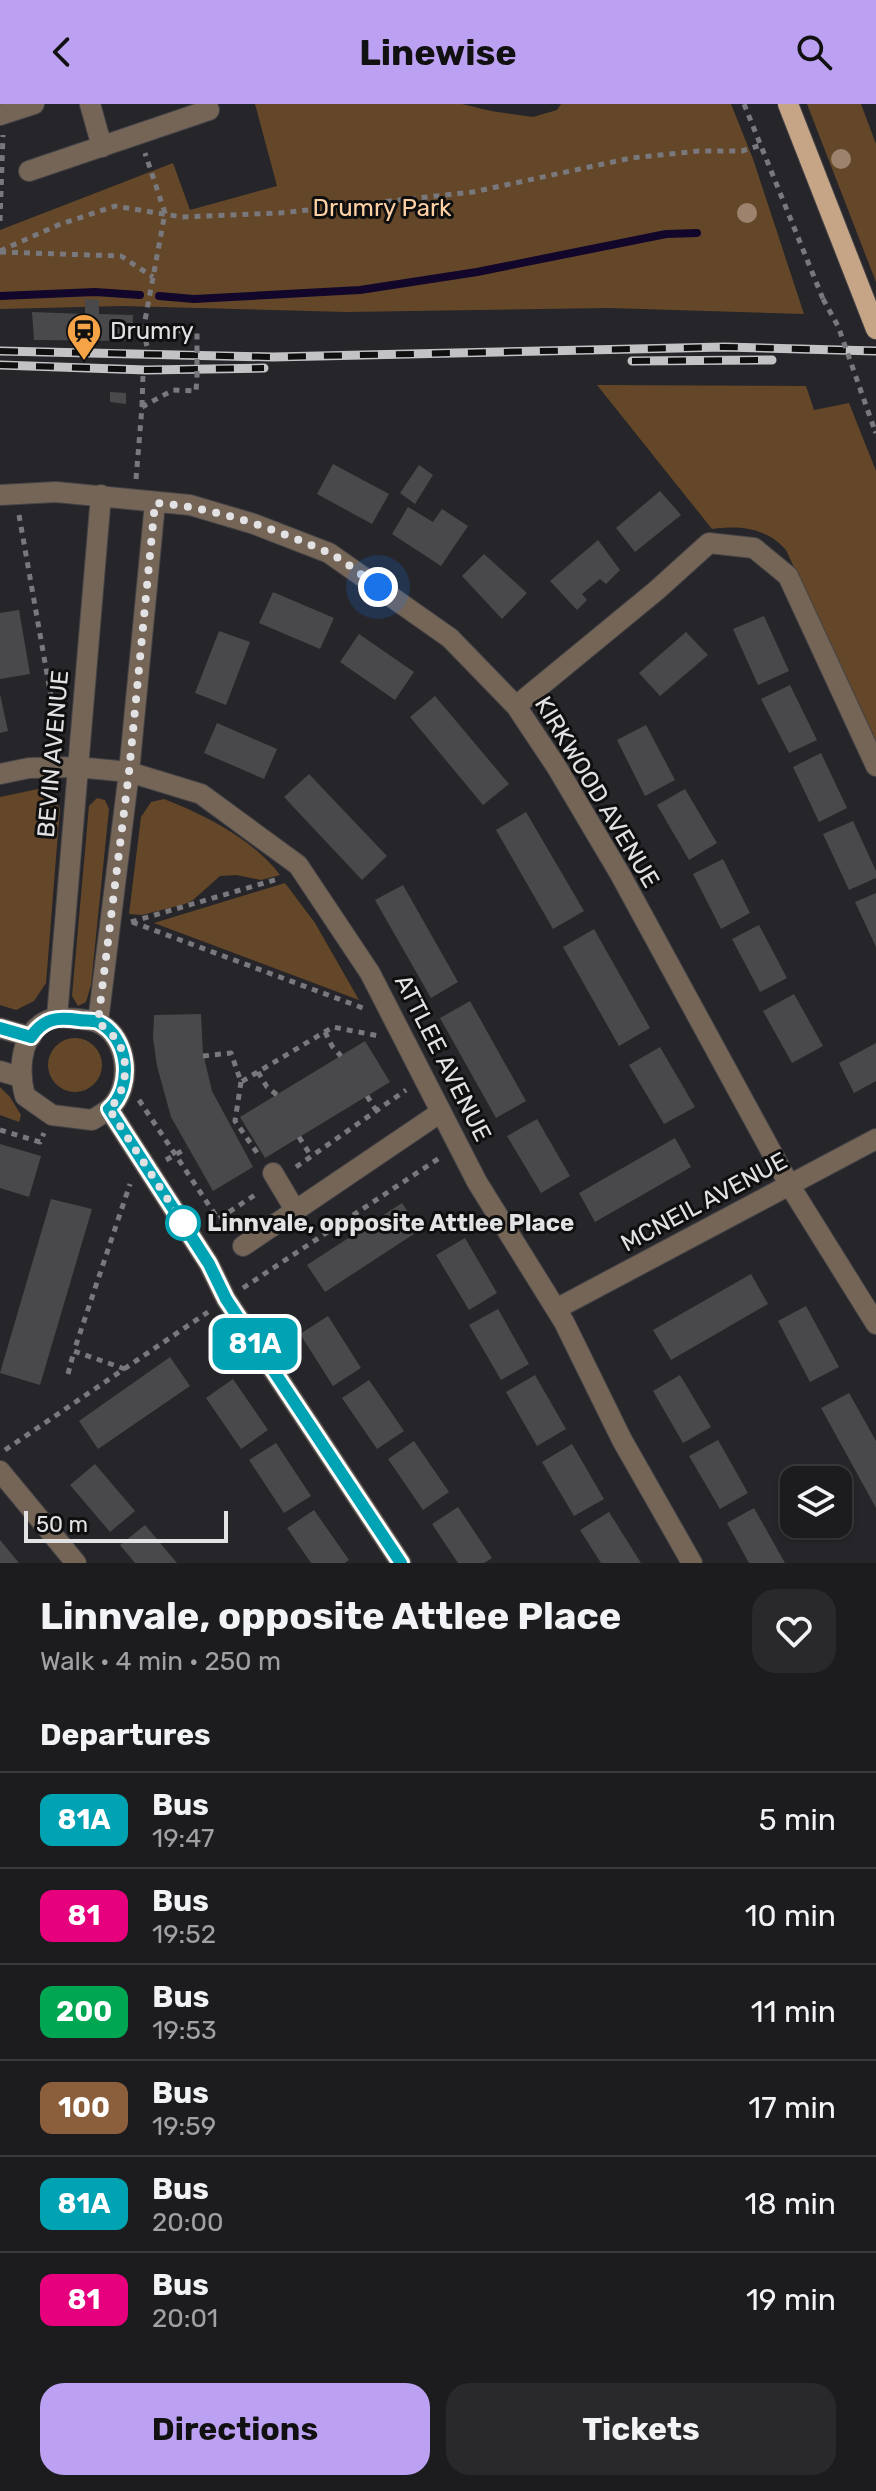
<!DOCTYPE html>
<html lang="en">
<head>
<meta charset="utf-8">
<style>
  :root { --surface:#1c1c1f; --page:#29292c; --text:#f1f3f6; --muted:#a0a1a4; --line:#3a3a3d; --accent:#bca0f2 }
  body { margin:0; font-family:Rubik,sans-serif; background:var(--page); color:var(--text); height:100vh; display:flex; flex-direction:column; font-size:30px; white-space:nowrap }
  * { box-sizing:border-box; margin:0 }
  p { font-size:26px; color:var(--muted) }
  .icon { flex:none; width:44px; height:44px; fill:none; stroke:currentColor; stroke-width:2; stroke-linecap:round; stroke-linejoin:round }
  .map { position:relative; height:1459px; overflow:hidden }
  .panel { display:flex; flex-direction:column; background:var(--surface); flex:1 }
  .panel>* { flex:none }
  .badge { padding:0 16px; border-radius:12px; font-size:28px; line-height:52px }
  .buttons { position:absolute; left:780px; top:1362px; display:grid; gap:16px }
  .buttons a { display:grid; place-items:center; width:72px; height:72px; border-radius:16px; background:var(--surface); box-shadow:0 2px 6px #0004,0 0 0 2px var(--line); font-size:40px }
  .scale { position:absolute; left:24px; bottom:20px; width:204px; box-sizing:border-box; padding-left:8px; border:4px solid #e2e1e4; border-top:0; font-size:22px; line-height:28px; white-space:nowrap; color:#e2e1e4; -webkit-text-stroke:6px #0f0f10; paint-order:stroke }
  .you { position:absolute; width:40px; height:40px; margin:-20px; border:6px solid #fff; border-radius:50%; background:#1a73e8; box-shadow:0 0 0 12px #1a73e833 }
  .map>.badge { position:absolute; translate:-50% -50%; box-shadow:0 0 0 4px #fff }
  h2 { padding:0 40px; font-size:30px; line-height:72px }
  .round { display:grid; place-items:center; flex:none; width:84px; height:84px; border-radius:24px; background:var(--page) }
  .summary { display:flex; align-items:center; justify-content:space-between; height:136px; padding:0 40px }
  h1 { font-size:38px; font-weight:700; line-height:60px }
  .primary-button { display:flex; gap:16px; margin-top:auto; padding:16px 40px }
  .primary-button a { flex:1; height:92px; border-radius:24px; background:var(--accent); color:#111; font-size:32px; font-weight:700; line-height:92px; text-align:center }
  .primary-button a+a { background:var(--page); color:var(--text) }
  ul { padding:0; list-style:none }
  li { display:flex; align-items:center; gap:24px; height:96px; padding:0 40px; border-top:2px solid var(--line) }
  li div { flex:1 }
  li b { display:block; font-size:30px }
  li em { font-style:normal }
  li .badge { min-width:88px; font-weight:700; text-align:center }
  header { display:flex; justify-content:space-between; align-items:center; height:104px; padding:0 40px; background:var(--accent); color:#111; font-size:36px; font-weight:700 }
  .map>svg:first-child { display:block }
</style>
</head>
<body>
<header><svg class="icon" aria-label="back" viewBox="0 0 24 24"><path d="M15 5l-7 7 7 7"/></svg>Linewise<svg class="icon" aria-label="search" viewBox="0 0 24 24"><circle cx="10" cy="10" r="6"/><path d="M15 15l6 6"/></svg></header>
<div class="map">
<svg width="876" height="1459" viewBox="0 0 876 1459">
  <rect width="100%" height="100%" fill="#262529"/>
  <path fill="#644729" d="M255,0H462L491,7L533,13L557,6L561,0H731L753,55L804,210L608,204L347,208L122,202L0,205V126L173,59L190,106L277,82Z
    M807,0H861L876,40V178Z
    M597,281L806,282L814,306L849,299L876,367V640L786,446C766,424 741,421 712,425Z
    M43,684L60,704L46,879L34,897L16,906L0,901V693Z
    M97,694L105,696L109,705L91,881L86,898L78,902L72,892L89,702Z
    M164,695C205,711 253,735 280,771L261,776L236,771L220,772L193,796L185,800L142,811L129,810L141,713L151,698Z
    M285,779L315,819L359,896L154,819Z
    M48 961a27 27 0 1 1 54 0a27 27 0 1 1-54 0Z
    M0,983L10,993L21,1011L19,1018L0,1011Z"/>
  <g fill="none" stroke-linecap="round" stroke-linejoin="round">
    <path stroke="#12072a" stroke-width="8" d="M0,192L95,188L140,191
      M159,192L194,195L360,186L477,168L666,130L697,129"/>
  </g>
  <path fill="#49494c" d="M85,195L99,196V210L133,211L132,237L34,236L32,208L85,210Z
    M110,288L126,289V300L110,298Z
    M333,360L389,390L372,420L317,390Z
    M419,361L433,371L415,400L400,389Z
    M660,387L681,411L635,448L616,424Z
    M408,403L433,418L442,405L468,422L441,462L392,430Z
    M598,436L620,466L606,480L600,475L582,490L587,496L577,506L550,477Z
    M484,450L527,489L502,515L462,472Z
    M273,488L334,514L320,545L259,519Z
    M19,506L30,570L0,575V509Z
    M764,512L789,567L758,581L733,525Z
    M219,527L250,538L226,601L195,589Z
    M686,528L708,551L660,592L639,569Z
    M359,530L414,568L395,596L340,558Z
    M790,581L817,636L789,649L761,595Z
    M0,590L8,627L0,629Z
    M435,592L509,680L483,701L410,613Z
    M217,619L277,645L264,675L204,649Z
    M646,621L675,676L645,692L617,636Z
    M821,649L847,704L819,718L793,663Z
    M309,670L387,752L362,776L284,693Z
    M685,685L717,739L689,756L657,701Z
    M526,708L584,807L553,825L496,726Z
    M853,717L876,767V774L849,786L823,730Z
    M723,755L750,809L721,825L693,770Z
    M403,781L458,878L431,894L375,796Z
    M876,789V843L855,798Z
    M759,821L787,874L760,888L732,835Z
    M594,825L650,924L619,942L563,843Z
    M794,890L823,942L792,959L763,907Z
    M470,897L526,997L496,1014L440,914Z
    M201,910L203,949L212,987L253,1063L213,1087L171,1013L157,962L153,934L154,911Z
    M365,937L390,978L265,1054L240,1013Z
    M876,939V977L854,989L839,959Z
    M660,943L695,1003L664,1020L629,961Z
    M537,1015L570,1072L541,1089L507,1032Z
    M675,1034L691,1063L595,1118L579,1089Z
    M0,1040L41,1052L29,1093L0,1084Z
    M51,1095L92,1105L40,1281L0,1269Z
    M402,1099L420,1126L325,1188L307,1161Z
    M465,1134L497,1189L469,1206L436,1151Z
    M751,1170L768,1200L671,1256L653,1226Z
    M806,1202L839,1263L810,1278L778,1217Z
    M498,1205L529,1260L501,1276L469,1221Z
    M328,1212L361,1264L333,1282L300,1230Z
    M170,1253L190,1282L98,1345L79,1317Z
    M535,1271L566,1325L537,1342L506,1288Z
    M680,1271L711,1323L683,1339L653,1287Z
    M233,1275L268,1326L241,1345L206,1294Z
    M369,1276L404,1327L377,1345L342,1294Z
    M849,1289L876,1337V1404L821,1304Z
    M718,1336L748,1389L720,1405L689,1352Z
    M414,1337L449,1388L423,1406L388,1355Z
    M276,1339L311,1392L284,1409L249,1356Z
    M572,1340L604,1395L574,1412L542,1358Z
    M95,1360L135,1407L110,1428L70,1381Z
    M458,1403L492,1454L484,1459H458L432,1420Z
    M754,1404L785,1459H749L727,1419Z
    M314,1406L349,1456L345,1459H311L287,1424Z
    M609,1408L641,1459H601L580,1426Z
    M145,1421L177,1459H135L120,1441Z
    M0,1436L19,1459H0Z"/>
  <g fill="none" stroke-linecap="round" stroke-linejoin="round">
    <g stroke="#444347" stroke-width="22">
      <path id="minor" d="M90,0L102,43
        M0,11L34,0
        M29,67L209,6
        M0,391L56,388L190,401L254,420L329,449L450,534L516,602L556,662L620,770L790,1082L876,1220
        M516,602L657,486L709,439L754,444L788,472L876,662
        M0,670L29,664L77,663L129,668L201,690L298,761L370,869L477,1078L564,1218L622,1336L692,1459
        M57,913L101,391
        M57,913C69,915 85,914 96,918C127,929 133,978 113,1001C108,1007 99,1012 92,1016L52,1011L25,992C19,970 19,937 40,921C44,917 52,915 57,913Z
        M98,918L129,668L155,399
        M0,924L31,933
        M0,967L20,973
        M109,1005L209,1160L226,1195L401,1459
        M273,1069L295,1106
        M243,1142L441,1008
        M556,1205L876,1035
        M0,1367L76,1459"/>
    </g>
    <g stroke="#444347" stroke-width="22">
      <path id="major" d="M788,0L876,225"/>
    </g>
    <path stroke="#79787c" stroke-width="5" stroke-dasharray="6 6" stroke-linecap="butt" d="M744,0L823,195
      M0,117L3,31
      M0,147L58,121L115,102L182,113L280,109L473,88L631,54L699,47H742L761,41
      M0,148L121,152L153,173
      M143,227L165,109L145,49
      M147,242L143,227H197V244
      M142,302L143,270
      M875,327L876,329
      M136,375L142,303L173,286L196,287L197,273
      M19,411L56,621
      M131,818L278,775
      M132,818L363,904
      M325,928L332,942L341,952
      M203,952L231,949L241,978L333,923L379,932
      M258,968L267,983L277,991
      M241,978L235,1017L260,1053
      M367,992L376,1006
      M139,996L218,1115L258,1089
      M0,1026L40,1038L44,1029
      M299,1033L311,1052
      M166,1056L187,1044
      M296,1063L406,986
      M243,1184L441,1053
      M125,1265L74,1247L130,1080
      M68,1270L74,1247
      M5,1346L208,1208"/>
    <use href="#minor" stroke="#756557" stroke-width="20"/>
    <use href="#major" stroke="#c5a586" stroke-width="20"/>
    <g stroke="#c3c2c5" stroke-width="9">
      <path id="rail" d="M0,247L273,253L724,243L876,247
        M632,257L772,256
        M0,261L146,266L264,264"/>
    </g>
    <use href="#rail" stroke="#0f0f10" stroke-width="6" stroke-dasharray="18" stroke-linecap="butt"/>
    <path stroke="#79787c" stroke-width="5" stroke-dasharray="6 6" stroke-linecap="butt" d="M823,195L838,222L875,327
      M197,273V244"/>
  </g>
  <g fill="#9d836d">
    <circle cx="841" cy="55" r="10"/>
    <circle cx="747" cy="109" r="10"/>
  </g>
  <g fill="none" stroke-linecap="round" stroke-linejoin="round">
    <g stroke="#fff" stroke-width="18">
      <path id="line" d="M0,924L31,933C44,914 57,913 79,916C84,917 93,916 98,918C129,933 134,983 109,1005L209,1160L226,1195L401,1459"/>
    </g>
    <use href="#line" stroke="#00a3b4" stroke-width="12"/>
    <path stroke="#e2e1e4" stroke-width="8" stroke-dasharray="0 14.4" d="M183,1119L109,1005C126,989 131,957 117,937C113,930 104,924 98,918L129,668L155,399C211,402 276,425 327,448C345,456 362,472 378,483"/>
  </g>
  <defs>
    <g id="station-pin" transform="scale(1.8)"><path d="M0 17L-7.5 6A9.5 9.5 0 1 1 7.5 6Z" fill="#f5a346" stroke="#0f0f10"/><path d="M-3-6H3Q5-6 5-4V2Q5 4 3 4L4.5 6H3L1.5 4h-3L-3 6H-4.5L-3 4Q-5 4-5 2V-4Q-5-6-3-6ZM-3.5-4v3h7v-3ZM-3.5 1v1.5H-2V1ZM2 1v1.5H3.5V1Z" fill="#111"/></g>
  </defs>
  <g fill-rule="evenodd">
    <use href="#station-pin" x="84" y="227"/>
  </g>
  <circle fill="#fff" stroke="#00a3b4" stroke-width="4" cx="183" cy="1119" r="16"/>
  <g text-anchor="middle" stroke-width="6" stroke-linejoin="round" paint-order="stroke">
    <g font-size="24" fill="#fed0a4" stroke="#0f0f10">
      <text x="382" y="112">Drumry Park</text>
    </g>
    <g font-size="24" fill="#e2e1e4" stroke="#0f0f10" text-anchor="start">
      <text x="110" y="235">Drumry</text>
    </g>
    <g font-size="24" fill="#e2e1e4" stroke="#0f0f10">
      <text transform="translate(53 650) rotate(-85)" y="8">BEVIN AVENUE</text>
      <text transform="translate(597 688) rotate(59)" y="8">KIRKWOOD AVENUE</text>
      <text transform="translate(443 954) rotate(63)" y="8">ATTLEE AVENUE</text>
      <text transform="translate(704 1098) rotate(-28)" y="8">MCNEIL AVENUE</text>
    </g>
    <g font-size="24" font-weight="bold" fill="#e2e1e4" stroke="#0f0f10" text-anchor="start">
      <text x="207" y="1127">Linnvale, opposite Attlee Place</text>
    </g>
  </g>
</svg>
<div class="buttons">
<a><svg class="icon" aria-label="layers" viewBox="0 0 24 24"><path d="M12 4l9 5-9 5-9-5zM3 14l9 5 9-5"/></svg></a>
</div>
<div class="scale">50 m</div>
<div class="you" style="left:378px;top:483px"></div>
<b class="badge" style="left:255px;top:1240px;background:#00a3b4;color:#fff">81A</b>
</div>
<section class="panel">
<div class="summary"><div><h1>Linnvale, opposite Attlee Place</h1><p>Walk · 4 min · 250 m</p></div><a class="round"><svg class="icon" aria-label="heart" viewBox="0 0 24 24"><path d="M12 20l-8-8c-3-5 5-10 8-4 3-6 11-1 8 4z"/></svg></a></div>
<h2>Departures</h2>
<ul>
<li><span class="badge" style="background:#00a3b4;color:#fff">81A</span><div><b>Bus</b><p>19:47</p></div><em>5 min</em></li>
<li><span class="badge" style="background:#e6007e;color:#fff">81</span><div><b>Bus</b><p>19:52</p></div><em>10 min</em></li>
<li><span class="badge" style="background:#00a651;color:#fff">200</span><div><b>Bus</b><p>19:53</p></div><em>11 min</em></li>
<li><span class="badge" style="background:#8b5e3c;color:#fff">100</span><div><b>Bus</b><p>19:59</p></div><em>17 min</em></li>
<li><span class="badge" style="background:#00a3b4;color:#fff">81A</span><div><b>Bus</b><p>20:00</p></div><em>18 min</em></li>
<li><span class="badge" style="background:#e6007e;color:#fff">81</span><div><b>Bus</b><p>20:01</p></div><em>19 min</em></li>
</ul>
<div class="primary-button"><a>Directions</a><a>Tickets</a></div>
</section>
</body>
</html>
